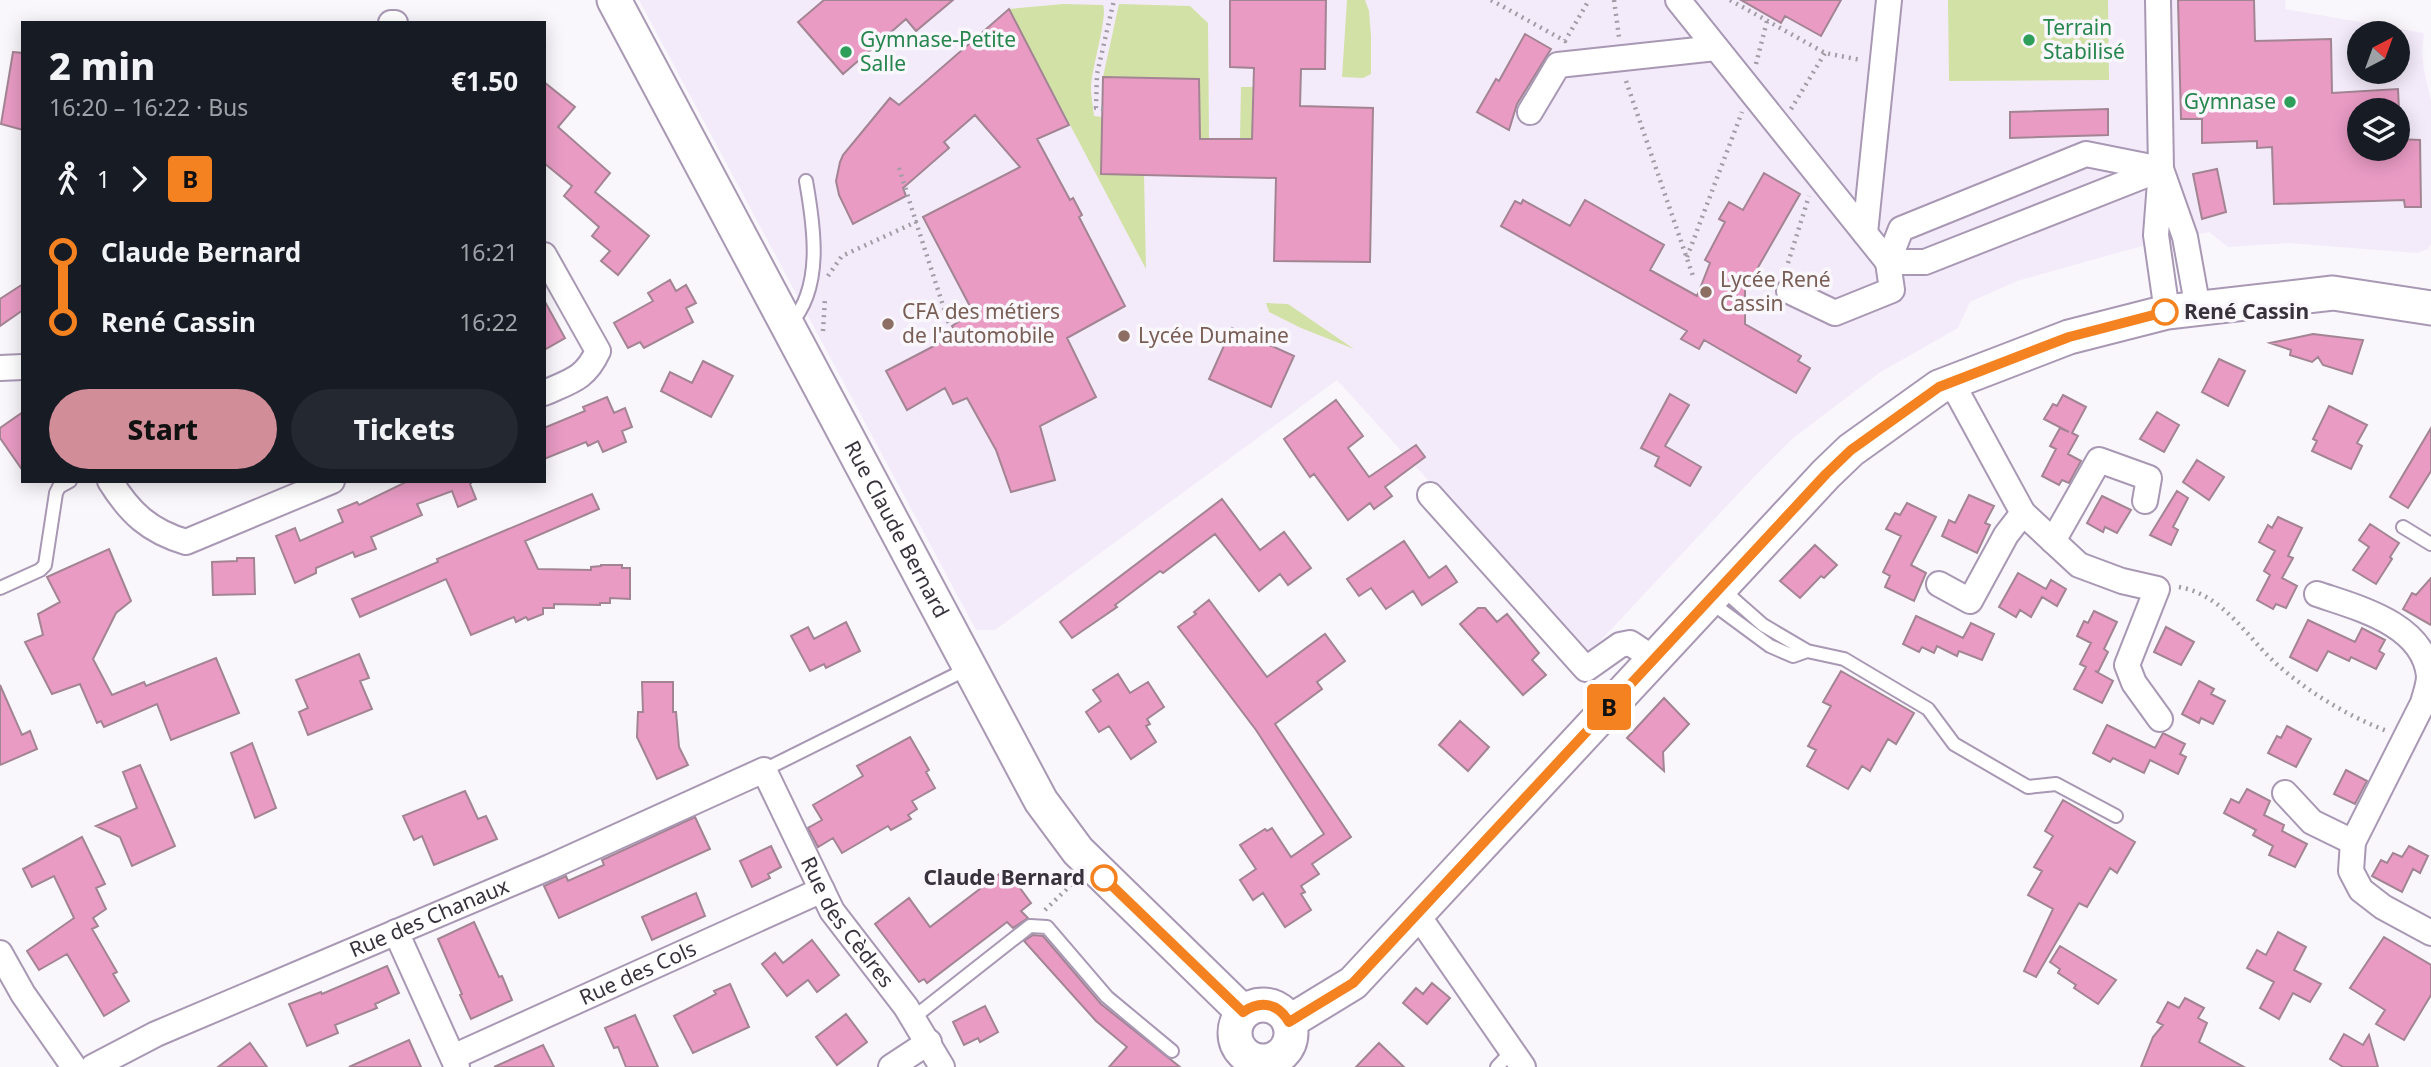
<!DOCTYPE html>
<html lang="en">
<head>
<meta charset="utf-8">
<style>
  :root { --surface:#171b24; --page:#242831; --text:#f1f3f6; --muted:#9ea1a6; --accent:#d18e98 }
  body { margin:0; font-family:"Noto Sans",sans-serif; background:var(--page); color:var(--text); height:100vh; display:flex; flex-direction:column; font-size:26px; white-space:nowrap }
  * { box-sizing:border-box; margin:0 }
  p { font-size:23px; color:var(--muted) }
  .icon { flex:none; width:38px; height:38px; fill:none; stroke:currentColor; stroke-width:2; stroke-linecap:round; stroke-linejoin:round }
  .map { position:relative; flex:1; overflow:hidden }
  .panel { position:absolute; left:21px; top:21px; width:525px; height:462px; display:flex; flex-direction:column; background:var(--surface); border-radius:0px; box-shadow:0 4px 18px #0003 }
  .panel>* { flex:none }
  .badge { padding:0 14px; border-radius:5px; font-size:24px; line-height:46px }
  .needle { width:46px; rotate:41deg }
  .controls { position:absolute; left:2347px; top:21px; display:grid; gap:14px }
  .controls a { display:grid; place-items:center; width:63px; height:63px; border-radius:50%; background:var(--surface); box-shadow:0 4px 18px #0003; font-size:35px }
  .map>.badge { position:absolute; translate:-50% -50%; box-shadow:0 0 0 4px #fff }
  .legs { display:flex; align-items:center; gap:10px; height:77px; padding:0 28px; font-size:23px }
  .legs p { margin-inline-start:auto }
  .headline { display:flex; align-items:center; justify-content:space-between; height:119px; padding:0 28px }
  h1 { font-size:38px; font-weight:800; line-height:52px }
  .button { display:flex; gap:14px; margin-top:auto; padding:14px 28px }
  .button a { flex:1; height:80px; border-radius:42px; background:var(--accent); color:#111; font-size:28px; font-weight:800; line-height:80px; text-align:center }
  .button a+a { background:var(--page); color:var(--text) }
  ul { padding:0 28px; list-style:none }
  li { display:flex; align-items:center; gap:24px; height:70px; font-size:26px }
  li i { display:grid; place-items:center; width:10px; height:100%; margin:0 9px; background:currentColor }
  li i::after { content:''; width:18px; height:18px; margin:-9px; border:5px solid; border-radius:50%; background:var(--surface) }
  li p { margin-inline-start:auto }
  li:first-child i { background:linear-gradient(#0000 50%,currentColor 0) }
  li:last-child i { background:linear-gradient(currentColor 50%,#0000 0) }
  .map>svg:first-child { display:block }
</style>
</head>
<body>
<div class="map">
<svg width="2431" height="1067" viewBox="0 0 2431 1067">
  <rect width="100%" height="100%" fill="#f9f6fc"/>
  <path fill="#f4ebfa" fill-rule="evenodd" d="M639,0H2286L2285,9L2424,33L2422,53L2424,70L2431,101V244L2428,249L2417,253L2288,243L2228,247L2209,232L2142,246L2017,281L1970,302L1958,328L1879,373L1792,439L1753,478L1587,655L1337,380L995,630H976ZM2359,33H2398V72H2359ZM2359,110H2398V149H2359Z"/>
  <path fill="#d2e1a5" d="M1347,0H1365L1369,11L1371,36V74L1363,78L1342,77Z
    M1948,0H2108L2109,80L1949,81Z
    M1063,4L1103,5C1108,17 1091,70 1091,88C1091,97 1093,107 1094,116L1102,117L1144,175L1146,269L1009,9Z
    M1119,4L1190,6L1208,23L1209,139H1200L1199,79L1103,77Z
    M1241,87H1253L1252,139H1240Z
    M1266,303L1288,304L1354,349L1301,328L1269,312Z"/>
  <path fill="#e99bc4" stroke="#a38493" stroke-width="2" d="M824,0H953L916,31L906,19L843,74L798,22Z
    M1230,0H1326L1325,69H1301L1300,106L1373,108L1370,262L1274,261L1276,178L1101,174L1103,77L1199,79L1200,139H1252L1254,68L1230,67Z
    M1741,0H1841L1821,36L1785,16L1781,23Z
    M2178,0H2254L2255,41L2331,39L2332,93L2398,89L2399,110H2359V149H2398V139L2420,140L2421,207H2405L2404,200L2274,204L2272,147L2257,148V141L2202,143V119H2181Z
    M1009,9L1069,125L1037,139L1070,200L1073,198L1082,215L1079,217L1125,306L1067,338L1096,397L1040,426L1055,480L1011,492L996,450L967,398L953,404L945,388L907,410L886,371L957,334L952,326L973,312L923,217L1020,167L975,115L944,142L949,148L903,188L906,196L853,224L839,195L836,181L840,162L843,155L890,98L899,105Z
    M1525,34L1551,49L1517,104L1509,130L1477,112L1496,79L1499,81Z
    M13,52L23,53V130L1,124Z
    M544,82L575,107L558,127L610,173L595,192L649,236L618,275L601,261L610,251L592,236L599,227L564,196L572,186L544,163Z
    M2108,109V135L2010,138V112Z
    M2217,169L2226,212L2202,219L2193,174Z
    M1764,173L1800,194L1745,290V324L1801,356L1798,361L1810,368L1796,393L1704,340L1699,349L1681,339L1687,331L1501,226L1515,201L1521,204L1523,200L1570,226L1585,200L1664,245L1650,270L1697,296L1710,263L1705,260L1725,222L1719,219L1729,202L1743,210Z
    M670,280L676,291L686,285L696,303L686,308L693,322L644,348L640,342L628,348L614,323L653,301L648,293Z
    M23,284V310L0,326V299Z
    M544,300L565,338L544,350Z
    M1232,328L1294,356L1271,407L1209,379Z
    M2313,334L2363,340L2352,374L2323,365L2318,357L2312,362L2290,355L2291,350L2270,343Z
    M2219,359L2245,371L2228,406L2202,392Z
    M703,361L733,376L711,417L661,391L670,372L692,383Z
    M1670,394L1689,405L1665,446L1701,467L1690,486L1655,466L1659,457L1641,448Z
    M2063,395L2086,407L2072,433L2078,436L2068,454L2081,461L2069,483L2062,480L2059,485L2042,476L2056,449L2050,446L2060,428L2069,432L2044,419L2053,404L2057,406Z
    M607,397L614,413L625,408L632,427L622,431L626,442L603,452L598,441L588,446L586,442L544,459V428L585,411L583,407Z
    M1336,400L1363,436L1348,448L1369,477L1416,445L1425,457L1385,487L1392,496L1374,509L1370,503L1348,520L1314,474L1310,477L1284,439Z
    M2329,406L2367,425L2357,443L2362,446L2351,469L2312,451L2317,441L2313,439Z
    M23,412V471L0,438V428Z
    M2157,412L2179,425L2164,452L2140,439Z
    M2431,428V471L2408,508L2390,497Z
    M2197,460L2224,477L2209,500L2183,482Z
    M408,481H473L470,484L476,499L458,507L452,491L417,504L422,515L371,537L376,549L355,557L353,552L316,568V573L295,583L276,536L295,528L300,541L343,522L338,510L357,502L359,505Z
    M2177,491L2188,498L2173,527L2178,530L2171,545L2150,535Z
    M592,494L599,509L525,541L538,569L591,570V567L601,566V565H622V568H630V599L610,598V603H600V605L554,604V608H543V614L528,620L526,617L516,622L514,617L471,635L446,579L360,617L352,599L438,562L437,559Z
    M1969,495L1994,506L1985,523L1990,525L1977,553L1942,536L1949,520L1955,523Z
    M2102,496L2131,510L2117,533L2105,527L2103,532L2087,523Z
    M1222,499L1260,550L1284,532L1311,568L1288,585L1280,574L1259,591L1215,534L1163,573L1160,571L1115,605L1117,607L1072,638L1060,622Z
    M1907,503L1936,517L1911,565L1926,573L1914,601L1885,587L1890,576L1883,572L1901,536L1886,529L1895,513L1900,515Z
    M2278,517L2302,528L2288,556L2293,558L2282,578L2297,586L2286,608L2276,604L2273,609L2257,600L2270,575L2264,571L2275,551L2259,542L2268,525L2272,528Z
    M2370,524L2399,543L2390,557L2392,559L2376,584L2353,570L2369,547L2359,540Z
    M1404,541L1429,578L1446,566L1457,582L1422,605L1413,591L1386,609L1371,588L1359,596L1347,579Z
    M1815,545L1837,565L1824,578L1821,576L1800,598L1780,581Z
    M109,549L131,601L116,613L93,659L112,695L144,682L146,686L216,658L239,713L171,740L157,704L104,727L101,721L97,723L80,684L52,694L25,642L43,635L38,614L60,602L47,577Z
    M237,558H254L255,594L213,595L212,562L237,561Z
    M2018,573L2046,589L2051,580L2066,589L2057,606L2042,597L2031,617L2020,610L2016,617L1999,607Z
    M2431,578V625L2403,609L2412,593L2416,595Z
    M1209,600L1267,677L1325,634L1345,661L1317,682L1322,689L1275,724L1351,837L1312,864L1319,874L1301,886L1305,892L1301,894L1311,910L1285,927L1263,893L1253,900L1240,880L1256,869L1240,845L1265,829L1267,831L1272,828L1291,857L1324,834L1256,730L1178,627L1196,614L1194,612Z
    M1478,608H1485L1497,622L1507,614L1539,653L1532,660L1546,675L1523,695L1460,624Z
    M2094,611L2117,622L2104,649L2108,652L2098,672L2095,671L2113,681L2102,703L2074,689L2086,667L2080,664L2091,643L2077,636L2084,621L2088,623Z
    M1916,616L1963,638L1971,623L1994,634L1982,660L1959,651L1957,656L1937,646L1934,653L1922,647L1919,652L1903,644Z
    M2308,620L2355,642L2362,628L2385,640L2379,651L2384,654L2376,669L2351,657L2349,661L2328,651L2317,671L2290,657Z
    M846,622L860,651L826,668L824,664L810,671L791,636L808,627L814,639Z
    M2166,627L2194,642L2181,665L2154,652Z
    M359,654L369,678L360,681L372,709L308,735L299,712L308,708L296,680Z
    M1841,671L1914,713L1896,744L1888,739L1870,771L1862,766L1848,789L1807,766L1816,750L1808,746L1831,706L1823,702Z
    M1118,674L1130,693L1148,682L1164,707L1147,719L1150,724L1146,726L1156,742L1131,759L1109,726L1099,732L1086,712L1101,701L1093,690Z
    M2199,681L2214,689L2211,694L2225,701L2213,724L2201,718L2199,723L2182,714Z
    M642,682H673V712H676L679,747L688,765L657,779L637,737L638,712H643Z
    M0,685L22,735L30,731L37,749L0,765Z
    M1664,698L1689,724L1663,752L1664,771L1627,738Z
    M1460,721L1489,747L1468,771L1439,745Z
    M2107,725L2155,748L2163,733L2185,744L2180,754L2186,757L2178,774L2150,760L2144,773L2113,758L2110,762L2093,753Z
    M2287,726L2311,739L2296,767L2268,753L2277,736L2281,738Z
    M910,737L929,770L926,772L935,788L912,801L917,809L908,815L911,819L891,830L888,826L842,853L833,838L818,847L808,828L822,820L813,805L863,776L857,766Z
    M252,743L276,808L255,818L231,753Z
    M140,765L175,846L132,866L120,837L96,826L137,808L123,772Z
    M2346,770L2367,781L2355,804L2334,794Z
    M2247,789L2270,801L2264,815L2284,825L2282,831L2307,844L2295,867L2269,855L2273,846L2253,835L2256,830L2224,813L2231,799L2239,803Z
    M465,791L478,819L486,816L497,839L434,865L422,836L414,840L403,816Z
    M2063,800L2135,842L2117,873L2110,868L2087,907L2079,903L2036,977L2024,971L2053,909L2028,895L2042,871L2034,867L2053,836L2045,831Z
    M695,817L710,849L559,918L544,886L566,876L568,881L604,865L602,860Z
    M82,837L105,884L96,888L106,909L93,918L98,926L92,929L117,972L113,974L129,1001L104,1016L67,954L39,970L27,951L74,918L54,876L32,887L23,869Z
    M771,846L781,867L768,874L770,878L752,887L740,861Z
    M2409,846L2428,856L2420,873L2413,869L2402,892L2372,876L2381,860L2387,863L2393,853L2402,857Z
    M1006,869L1031,903L1021,911L1028,918L1013,928L1007,922L927,983L924,979L919,982L875,924L909,898L930,927Z
    M696,893L705,916L652,940L642,917Z
    M474,922L499,977L502,976L512,1000L471,1019L460,995L462,994L438,939Z
    M2278,932L2306,947L2294,970L2321,984L2310,1002L2293,993L2279,1019L2260,1008L2274,982L2247,968L2257,950L2266,955Z
    M1033,935L1043,936L1101,1004L1180,1067H1109L1127,1047L1096,1021L1024,941Z
    M2384,937L2431,965V995L2404,1040L2376,1024L2385,1010L2350,988Z
    M812,940L839,975L817,992L808,980L787,996L762,964L775,953L783,963Z
    M2060,946L2116,980L2098,1004L2074,988L2076,985L2058,973L2060,969L2050,962Z
    M387,966L399,993L375,1004L377,1008L335,1025L338,1033L307,1046L289,1004L321,992L322,994Z
    M1432,983L1450,998L1427,1024L1403,1003L1416,988L1423,994Z
    M730,984L749,1027L693,1053L674,1016L716,994L714,991Z
    M2185,998L2204,1008L2198,1018L2207,1023L2199,1042L2244,1067H2141L2153,1037L2163,1025L2157,1022L2168,1002L2179,1008Z
    M985,1006L998,1032L980,1042L978,1038L964,1045L953,1022Z
    M846,1014L867,1042L837,1065L816,1037Z
    M635,1015L658,1067H626L618,1047L614,1048L605,1028Z
    M2344,1034L2363,1045L2369,1035L2378,1067H2343L2330,1059Z
    M409,1040L421,1067H349Z
    M250,1043L267,1067H218Z
    M1379,1043L1404,1067H1356Z
    M543,1045L554,1067H494Z"/>
  <g fill="none" stroke-linecap="round" stroke-linejoin="round">
    <g stroke="#a898b4" stroke-width="16">
      <path id="lane" d="M789,325C824,289 814,226 806,181
        M2403,527L2431,544
        M0,588L40,570L45,565L56,493L59,487L70,481
        M1709,601L1770,646L1793,656L1807,651L1763,625L1721,588
        M1807,651L1844,659L1928,709L1954,744L2028,787L2056,784L2116,816
        M764,770L969,668
        M913,1018L1030,926L1047,927L1107,997L1172,1051
        M1497,1067L1511,1052"/>
    </g>
    <g stroke="#a898b4" stroke-width="28">
      <g id="street">
        <path d="M1678,0L1888,262"/>
        <path d="M2158,0L2161,169"/>
        <path d="M391,23H395"/>
        <path d="M1530,112L1558,65L1716,48"/>
        <path d="M1865,233L1889,0"/>
        <path d="M544,255L598,351C585,379 571,381 544,393"/>
        <path d="M1888,262H1925L2161,169"/>
        <path d="M1789,291L1835,313L1892,290L1888,262L1901,229L2086,154L2161,169"/>
        <path d="M2167,312L2156,235L2161,169L2185,237L2198,309"/>
        <path d="M0,368L23,367"/>
        <path d="M1952,383L2023,513L2079,565L2122,581L2157,589L2127,665L2134,683L2160,719"/>
        <path d="M110,481C130,513 149,531 186,542L332,481"/>
        <path d="M1430,495L1586,669L1620,645L1630,643L1654,659"/>
        <path d="M2053,541L2099,460L2149,478L2145,501"/>
        <path d="M1939,584L1970,601L2006,535L2023,513"/>
        <path d="M2317,594C2358,608 2424,624 2429,676C2429,685 2425,695 2423,703L2353,842L2351,871L2361,890L2383,907L2431,933"/>
        <path d="M2285,793L2312,822L2353,842"/>
        <path d="M1417,914L1523,1067"/>
        <path d="M396,932L457,1067"/>
        <path d="M0,953L23,994L74,1067"/>
        <path id="s1" d="M453,1057L822,890"/>
        <path id="s2" d="M93,1067L156,1034L550,867L764,770L832,911L906,1007L942,1067"/>
        <path d="M891,1067L929,1042"/>
      </g>
    </g>
    <g stroke="#a898b4" stroke-width="37">
      <g id="secondary">
        <path id="s3" d="M614,0L1041,801L1078,851L1243,1012"/>
        <circle cx="1263" cy="1033" r="28"/>
        <path d="M1289,1022L1353,983L1826,474L1851,450L1939,387L2069,337L2167,312L2333,293L2431,308"/>
      </g>
    </g>
    <path stroke="#a19da5" stroke-width="4.5" stroke-dasharray="2 5" stroke-linecap="butt" d="M1491,0L1565,41L1589,0
      M1614,0L1619,37
      M1730,0L1825,53L1861,60
      M1756,64L1767,21
      M1626,81L1694,279
      M1103,109L1096,108L1097,74L1114,0
      M1791,109L1825,53
      M899,168L916,222
      M1687,257L1742,112
      M1788,263L1809,196
      M828,276L842,256L916,222L949,324
      M823,331L825,298
      M2179,587C2225,595 2248,640 2281,668C2313,695 2348,716 2387,731
      M1045,910L1074,882"/>
    <use href="#lane" stroke="#fff" stroke-width="12"/>
    <use href="#street" stroke="#fff" stroke-width="24"/>
    <use href="#secondary" stroke="#fff" stroke-width="33"/>
  </g>
  <g fill="none" stroke-linecap="round" stroke-linejoin="round">
    <g stroke="#fff" stroke-width="16">
      <path id="line-1" d="M1104,878L1243,1012C1261,1000 1278,1003 1289,1022L1353,983L1826,474L1851,450L1939,387L2069,337L2165,312"/>
    </g>
    <use href="#line-1" stroke="#f58220" stroke-width="10"/>
  </g>
  <g fill="#2e9e5b" stroke="#f9f6fc" stroke-width="2.5">
    <circle cx="2029" cy="40" r="7"/>
    <circle cx="846" cy="52" r="7"/>
    <circle cx="2290" cy="102" r="7"/>
  </g>
  <g fill="#8d6e63" stroke="#f9f6fc" stroke-width="2.5">
    <circle cx="1706" cy="292" r="7"/>
    <circle cx="888" cy="324" r="7"/>
    <circle cx="1124" cy="336" r="7"/>
  </g>
  <g fill="#fff" stroke="#f58220" stroke-width="3.5">
    <circle cx="2165" cy="312" r="12"/>
    <circle cx="1104" cy="878" r="12"/>
  </g>
  <g text-anchor="middle" stroke-width="7" stroke-linejoin="round" paint-order="stroke">
    <g font-size="21" fill="#27864d" stroke="#f9f6fc" text-anchor="start">
      <text x="2043" y="35">Terrain<tspan x="2043" dy="24">Stabilisé</tspan></text>
      <text x="860" y="47">Gymnase-Petite<tspan x="860" dy="24">Salle</tspan></text>
      <text x="2276" y="109" text-anchor="end">Gymnase</text>
    </g>
    <g font-size="21" fill="#785e54" stroke="#f9f6fc" text-anchor="start">
      <text x="1720" y="287">Lycée René<tspan x="1720" dy="24">Cassin</tspan></text>
      <text x="902" y="319">CFA des métiers<tspan x="902" dy="24">de l'automobile</tspan></text>
      <text x="1138" y="343">Lycée Dumaine</text>
    </g>
    <g font-size="21" font-weight="bold" fill="#38323d" stroke="#f9f6fc" text-anchor="start">
      <text x="2184" y="319">René Cassin</text>
      <text x="1085" y="885" text-anchor="end">Claude Bernard</text>
    </g>
    <g font-size="21" fill="#38323d" stroke="#f9f6fc">
      <text dy="7" stroke="none"><textPath href="#s3" startOffset="600">Rue Claude Bernard</textPath></text>
      <text dy="7" stroke="none"><textPath href="#s2" startOffset="368">Rue des Chanaux</textPath></text>
      <text dy="7" stroke="none"><textPath href="#s2" startOffset="908">Rue des Cèdres</textPath></text>
      <text dy="7" stroke="none"><textPath href="#s1" startOffset="203">Rue des Cols</textPath></text>
    </g>
  </g>
</svg>
<div class="controls">
<a><svg class="needle" viewBox="-14 -14 28 28"><path d="M0-13l5 13h-10z" fill="#e53935"/><path d="M0 13l5-13h-10z" fill="#9ea1a6"/></svg></a>
<a><svg class="icon" aria-label="layers" viewBox="0 0 24 24"><path d="M12 4l9 5-9 5-9-5zM3 14l9 5 9-5"/></svg></a>
</div>
<b class="badge" style="left:1609px;top:707px;background:#f58220;color:#111">B</b>
<section class="panel">
<div class="headline"><div><h1>2 min</h1><p>16:20 – 16:22 · Bus</p></div><b>€1.50</b></div>
<div class="legs"><svg class="icon" aria-label="walk" viewBox="0 0 24 24"><circle cx="13" cy="4" r="2"/><path d="M13 8l-2 6 4 7M11 14l-3 7M7 12l3-4h3l4 4"/></svg>1<svg class="icon" aria-label="forward" viewBox="0 0 24 24"><path d="M9 5l7 7-7 7"/></svg><b class="badge" style="background:#f58220;color:#111">B</b></div>
<ul>
<li><i style="color:#f58220"></i><b>Claude Bernard</b><p>16:21</p></li>
<li><i style="color:#f58220"></i><b>René Cassin</b><p>16:22</p></li>
</ul>
<div class="button"><a>Start</a><a>Tickets</a></div>
</section>
</div>
</body>
</html>
